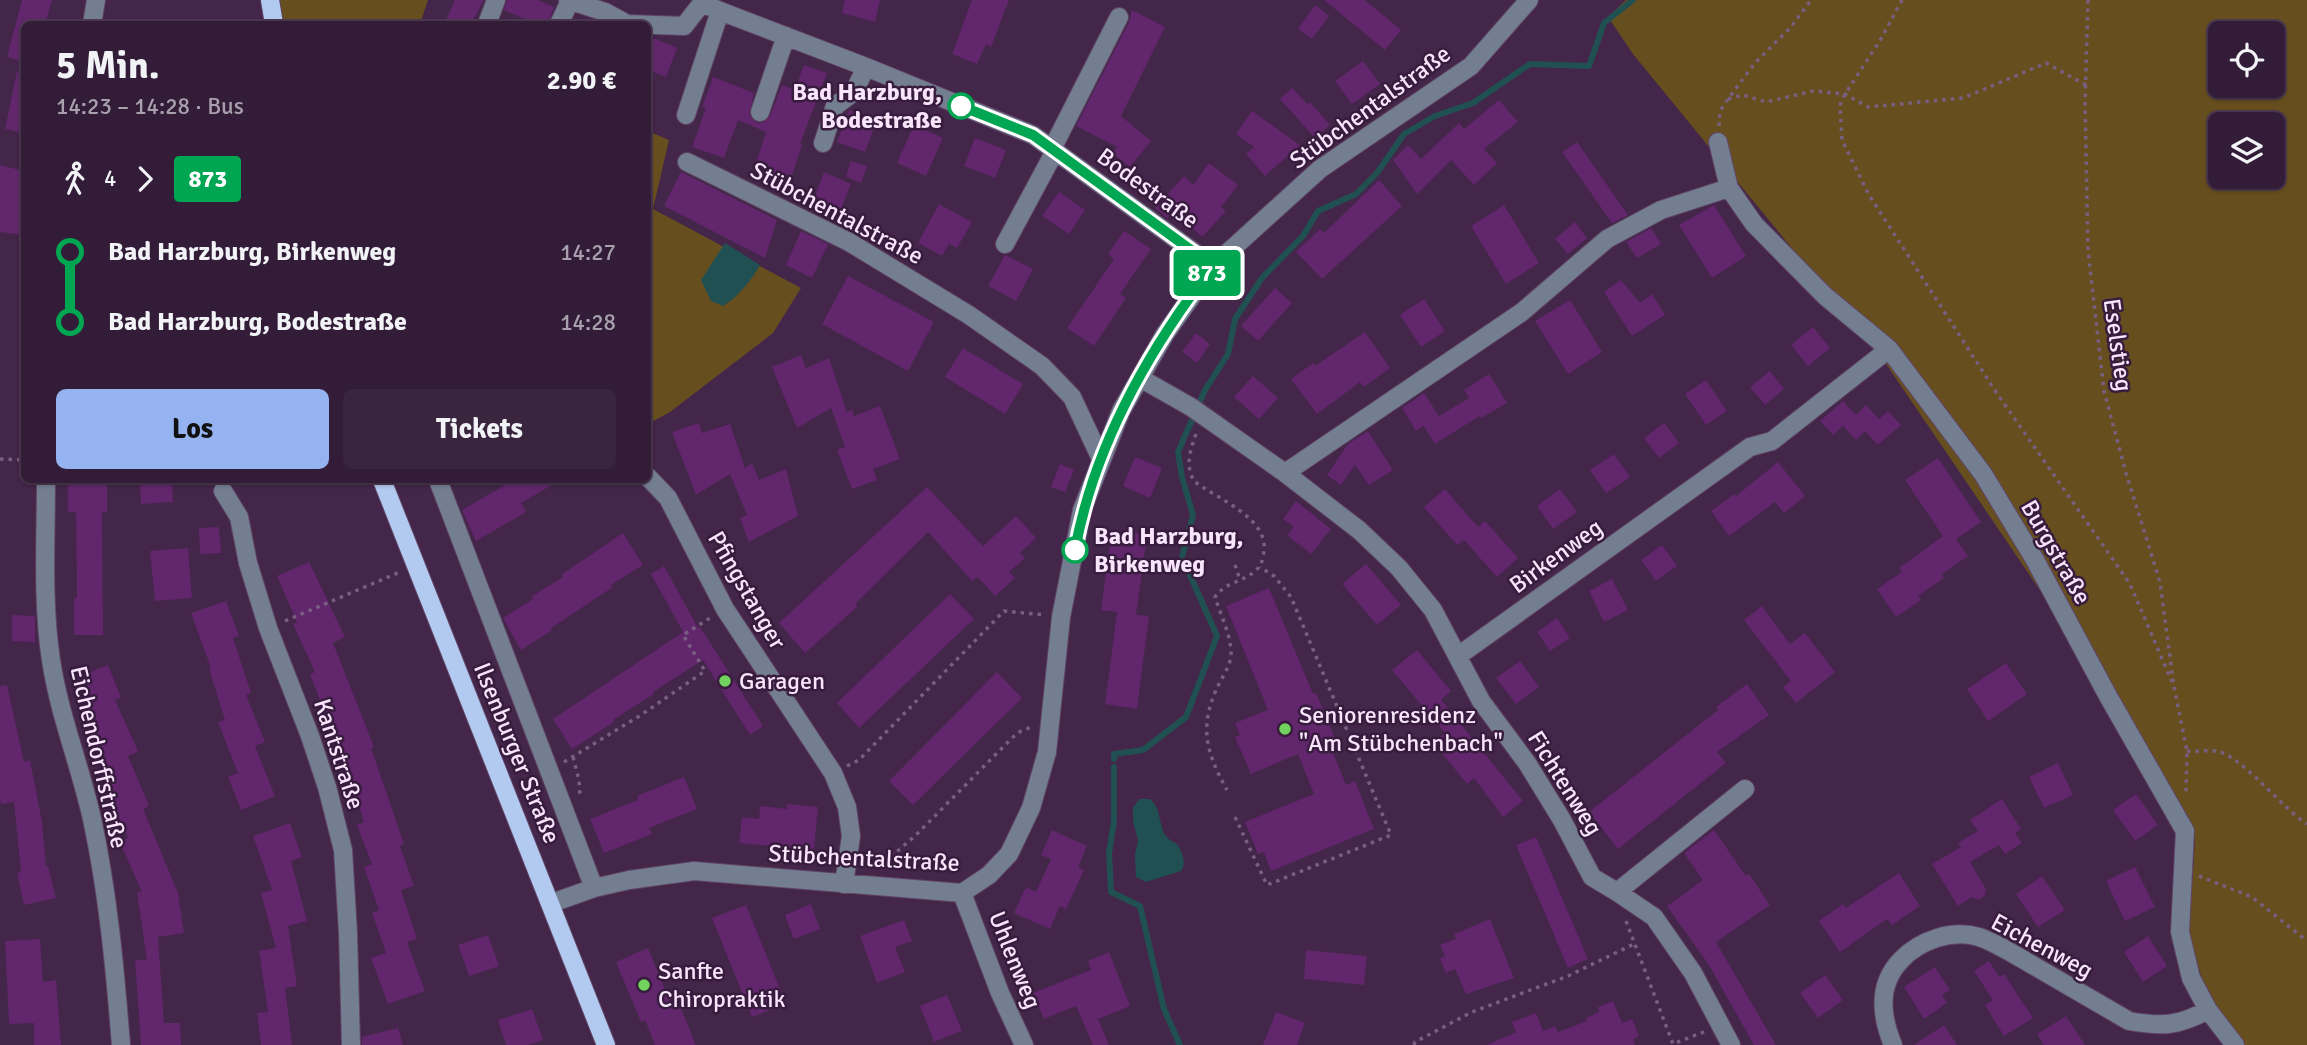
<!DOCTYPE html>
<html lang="de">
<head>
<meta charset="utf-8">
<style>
  :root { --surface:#321c37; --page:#3a253f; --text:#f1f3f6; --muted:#a8a1ad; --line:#4d3a52; --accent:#95b2f1 }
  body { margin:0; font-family:Signika,sans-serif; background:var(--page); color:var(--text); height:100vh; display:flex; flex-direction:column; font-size:26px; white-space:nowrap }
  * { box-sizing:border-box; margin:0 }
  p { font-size:23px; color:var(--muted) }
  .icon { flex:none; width:38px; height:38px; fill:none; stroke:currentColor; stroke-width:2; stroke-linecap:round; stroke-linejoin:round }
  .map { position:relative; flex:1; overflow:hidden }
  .sheet { position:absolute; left:21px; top:21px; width:630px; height:462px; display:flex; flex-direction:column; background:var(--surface); border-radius:10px; box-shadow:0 2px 5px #0004,0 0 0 2px var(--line) }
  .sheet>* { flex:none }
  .badge { padding:0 14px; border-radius:5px; font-size:24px; line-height:46px }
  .controls { position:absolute; left:2208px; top:21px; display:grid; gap:14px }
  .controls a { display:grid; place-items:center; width:77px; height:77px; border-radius:10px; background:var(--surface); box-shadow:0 2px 5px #0004,0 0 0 2px var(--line); font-size:35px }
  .map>.badge { position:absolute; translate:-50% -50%; box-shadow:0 0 0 4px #fff }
  .legs { display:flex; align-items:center; gap:10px; height:77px; padding:0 35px; font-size:23px }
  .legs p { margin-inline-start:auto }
  .head { display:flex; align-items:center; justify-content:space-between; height:119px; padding:0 35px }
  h1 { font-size:38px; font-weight:800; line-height:52px }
  .action { display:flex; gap:14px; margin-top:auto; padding:14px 35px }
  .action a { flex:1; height:80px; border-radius:10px; background:var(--accent); color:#111; font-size:28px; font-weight:800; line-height:80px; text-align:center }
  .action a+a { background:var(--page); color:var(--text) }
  ul { padding:0 35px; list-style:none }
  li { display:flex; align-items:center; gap:24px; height:70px; font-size:26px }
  li i { display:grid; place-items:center; width:10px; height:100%; margin:0 9px; background:currentColor }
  li i::after { content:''; width:18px; height:18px; margin:-9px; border:5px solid; border-radius:50%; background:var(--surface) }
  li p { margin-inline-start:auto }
  li:first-child i { background:linear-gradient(#0000 50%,currentColor 0) }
  li:last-child i { background:linear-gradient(currentColor 50%,#0000 0) }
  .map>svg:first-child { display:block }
</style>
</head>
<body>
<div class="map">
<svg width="2307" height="1045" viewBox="0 0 2307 1045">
  <rect width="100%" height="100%" fill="#432649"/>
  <path fill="#674e1f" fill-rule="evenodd" d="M274,0H428L420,24H279Z
    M1626,0H2307V1045H2240L2204,987L2189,931L2195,839L2190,824L2148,749L1884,361L1633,54L1608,17ZM2221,33H2273V86H2221ZM2221,124H2273V177H2221Z
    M648,131L669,140L653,209L801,288L773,333L670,412L648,424Z"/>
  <path fill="#215053" d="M725,243L760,265C751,281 739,296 723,306L711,301L701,280Z
    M1139,799H1150C1165,811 1155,836 1176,843C1182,850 1187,863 1181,871L1146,882L1136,877L1135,855L1138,840L1133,822V808Z"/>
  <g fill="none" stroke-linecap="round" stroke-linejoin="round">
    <path stroke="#215053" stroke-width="6" d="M1114,759V754L1143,750L1186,717L1217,636L1182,557L1193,515L1182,477L1178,452L1205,390L1228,354L1235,319L1262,278L1303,236L1318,211L1356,194L1377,173L1404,134L1435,116L1473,103L1530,64L1589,66L1604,23L1633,0
      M1114,767V821L1109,853L1111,892L1140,906L1164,1009L1180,1045"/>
  </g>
  <path fill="#61266c" d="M22,0H52L45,24H24V62L7,57Z
    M455,0H484L471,24H444Z
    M507,0H538L554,7L548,24H535L504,10Z
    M845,0H880L875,22L842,13Z
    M972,0H1009L991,47L986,44L977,64L952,54Z
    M1324,0H1365L1401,30L1385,50Z
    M1315,5L1329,16L1312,39L1298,29Z
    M1132,10L1165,27L1121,116L1151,141L1130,167L1112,153L1117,147L1076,126L1129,22Z
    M648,36L677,48L666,77L648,70Z
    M1363,61L1380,84L1352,104L1335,81Z
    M804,65L827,73L800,144L802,145L790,181L754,169L766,132L738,120L724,158L692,147L706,108L702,107L713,77L754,93L749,115L756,122L762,123L770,116L782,85L795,90Z
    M17,71L24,72V133L5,129Z
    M1292,88L1308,105L1310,102L1330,125L1315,138L1280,99Z
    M1499,100L1518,122L1484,149L1497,163L1474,185L1451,160L1417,194L1393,160L1408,145L1421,159L1459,123L1464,129Z
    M849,110L877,120L865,152L837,142Z
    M1252,111L1300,145L1265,176L1246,154L1254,147L1236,134Z
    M914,125L943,138L926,176L897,163Z
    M975,138L1006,150L995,178L964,166Z
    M1577,142L1628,215L1612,223L1562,152Z
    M851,161L867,166L861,183L846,177Z
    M1209,163L1238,185L1221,207L1226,211L1202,237L1173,211L1167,218L1155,208L1184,176L1193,185Z
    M0,165L24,171V235L0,232Z
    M681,172L777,220L765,258L664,206Z
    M824,172L851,184L841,209L814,198Z
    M1379,180L1402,206L1322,279L1296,252L1320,229L1324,233Z
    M1059,192L1085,210L1069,234L1042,216Z
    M939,204L972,222L957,248L949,244L942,256L918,243Z
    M1504,205L1539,263L1506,284L1471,226Z
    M1714,205L1746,256L1712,278L1679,225Z
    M1575,222L1587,238L1568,254L1555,239Z
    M1651,228L1661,244L1637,258L1626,242Z
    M801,231L828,244L812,278L786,265Z
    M1124,231L1151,249L1120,294L1126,298L1094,346L1067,328L1114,259L1108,254Z
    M1005,255L1033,269L1016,301L988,286Z
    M848,276L934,322L908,371L822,324Z
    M1621,280L1640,303L1652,294L1665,315L1632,336L1604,292Z
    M1275,288L1292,303L1258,341L1241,326Z
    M1424,299L1445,331L1421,347L1400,315Z
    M1570,300L1602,352L1568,374L1535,321Z
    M1813,327L1830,348L1808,366L1791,345Z
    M1365,332L1390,368L1364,387L1360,382L1317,414L1291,379L1313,363L1315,366Z
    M1196,333L1210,344L1197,363L1182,352Z
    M963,348L1023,384L1005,414L945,377Z
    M801,355L806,368L829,358L847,412L852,410L854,416L880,406L900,459L873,469L877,480L852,489L837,450L845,447L831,408L797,428L772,367Z
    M1770,371L1784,389L1765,405L1750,387Z
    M1489,374L1507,403L1481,418L1480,416L1435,444L1424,426L1416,431L1402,408L1424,393L1439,416L1469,398L1464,390Z
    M1253,376L1278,398L1259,419L1234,397Z
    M1706,380L1727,411L1706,425L1685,394Z
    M1843,401L1856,415L1866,405L1879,419L1888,411L1901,425L1878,445L1865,431L1856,440L1843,426L1833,435L1820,421Z
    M699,423L702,433L730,424L745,468L752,463L759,480L786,469L798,516L749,542L740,518L747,515L730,474L696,495L672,432Z
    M1664,423L1679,443L1659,458L1644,438Z
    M1368,431L1393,470L1369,485L1355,465L1341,485L1327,475L1348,444Z
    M1614,454L1630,477L1606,493L1590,470Z
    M1135,457L1162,468L1150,498L1123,486Z
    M1938,458L1981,522L1956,539L1968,556L1942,574L1944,578L1918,596L1921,600L1896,617L1877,589L1902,572L1899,568L1943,536L1905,480Z
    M1778,462L1805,496L1784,513L1775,502L1729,536L1711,511L1734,494L1736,496Z
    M1060,464L1074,470L1065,492L1051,487Z
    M68,480H107V512H102L103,635H74V598H77L76,512H68Z
    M140,480H172L173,502L141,504Z
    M514,480H560L521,503L526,512L476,541L462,510Z
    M927,487L983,546L1016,516L1036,538L1020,553L1025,558L1009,572L1015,578L995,596L978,577L972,581L928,532L856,603L857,607L805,653L779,623Z
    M1445,489L1478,527L1485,521L1518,558L1497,577L1464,540L1457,545L1424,507Z
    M1560,489L1577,512L1553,529L1537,506Z
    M1296,501L1331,529L1311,554L1287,535L1294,527L1283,519Z
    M219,527L221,553L200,554L199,528Z
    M1112,530L1147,535L1136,615L1149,616L1137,709L1105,704L1117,612L1101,610Z
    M623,533L643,565L611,585L613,587L551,628L552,630L521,650L503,618L533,599L531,597L563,577L561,575Z
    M1662,545L1677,566L1656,581L1641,560Z
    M188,548L192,598L155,601L150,551Z
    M309,562L345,637L333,643L374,747L371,748L404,844L400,846L414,886L401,890L417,939L407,942L425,991L388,1004L371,958L386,953L372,913L379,910L364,867L372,864L357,825L364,822L351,781L310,674L315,672L293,624L297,622L277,576Z
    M1366,564L1401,605L1377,625L1342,584Z
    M664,566L698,628L700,627L763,726L750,735L703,660L653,692L654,694L613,720L614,722L572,749L553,719L683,632L651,574Z
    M1612,579L1628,610L1604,622L1589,591Z
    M1269,588L1313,694L1316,693L1335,738L1328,740L1346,785L1355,781L1374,829L1271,871L1264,852L1258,854L1245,822L1314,794L1298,754L1251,774L1235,737L1240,735L1235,723L1268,710L1226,606Z
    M950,594L974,619L859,728L837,703Z
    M226,601L239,636L233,638L251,693L246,695L265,742L255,746L275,796L241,810L228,777L238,773L218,722L225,720L209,669L211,668L191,613Z
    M1762,606L1790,644L1805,633L1835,672L1796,703L1783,687L1791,681L1744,620Z
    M12,615L35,616V642L12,641Z
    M1557,618L1570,638L1550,651L1537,632Z
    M1417,650L1451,691L1441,700L1523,801L1503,817L1474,778L1467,784L1433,742L1445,733L1392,670Z
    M1520,661L1539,687L1516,704L1496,678Z
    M2006,663L2027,694L1988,721L1967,689Z
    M108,665L121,698L115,700L138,751L128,756L149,806L143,809L178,893L184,933L158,937L164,1023H180L181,1045H141L135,960H147L137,892H142L120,842L128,838L105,786L115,782L93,734L96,732L76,678Z
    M997,672L1022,698L913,805L889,781Z
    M1747,684L1769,715L1717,752L1726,763L1618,849L1589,812L1718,710L1716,707Z
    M7,685L24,762L30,760L42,822L46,866H48L56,898L24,905L17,873L21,872L14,802L1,804L0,796V686Z
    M2058,763L2073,795L2044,808L2029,777Z
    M684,777L697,809L649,828L652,834L604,853L590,819L638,800L637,796Z
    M2136,794L2158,825L2135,841L2113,810Z
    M2002,799L2021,829L2015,833L2022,843L2005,854L1999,845L1970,862L1986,889L1985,895L1979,900L1972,897L1958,906L1932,864L1961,847L1958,843L1978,831L1970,820Z
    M787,804L818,807L814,850L739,843L742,817L759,819L760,806L787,809Z
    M290,823L302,857L291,861L307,921L288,926L297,986L285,988L292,1045H261L257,1013L268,1012L259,951L276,948L261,893L272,890L253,836Z
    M1052,830L1087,846L1078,867L1084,870L1066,909L1060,906L1050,929L1014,913L1026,887L1036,892L1051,859L1041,855Z
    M1714,830L1746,876L1749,874L1770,905L1716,942L1776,1045H1754L1709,965L1667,906L1703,880L1684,853Z
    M1536,837L1588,959L1568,968L1516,845Z
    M2135,867L2155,907L2125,921L2106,881Z
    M1899,873L1920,906L1892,925L1887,919L1840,952L1819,921L1843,904L1846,908Z
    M2042,876L2065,910L2038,927L2016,894Z
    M811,904L820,929L794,939L785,915Z
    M746,905L786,1004L752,1017L712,918Z
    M1490,919L1514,978L1466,994L1455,969L1446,973L1440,959L1445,956L1440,945L1456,939L1454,934Z
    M904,920L912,941L895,947L905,972L877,983L860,936Z
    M488,935L499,966L469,976L458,945Z
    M2148,936L2167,966L2143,982L2124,952Z
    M40,939L43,982L56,980L61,1045H34V1023L9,1024L5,941Z
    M648,948L673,1009L680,1006L696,1045H655L645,1020L641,1022L616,962Z
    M1306,950L1367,956L1364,985L1304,979Z
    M1109,952L1130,1006L1098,1019L1109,1045H1093L1076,1006L1044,1019L1033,993L1091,970L1088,961Z
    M1989,961L1999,977L2004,974L2033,1018L2004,1036L1985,1005L1993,1000L1974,971Z
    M1935,967L1950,990L1942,995L1947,1003L1924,1019L1904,987Z
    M1825,975L1843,1000L1818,1018L1800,993Z
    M947,995L962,1031L934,1042L920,1006Z
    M1613,1001L1622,1023L1632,1019L1639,1036L1633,1039L1635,1045H1487L1516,1032L1512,1022L1536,1013L1543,1031L1555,1026L1558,1032L1587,1021L1586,1018L1599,1012L1598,1007Z
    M532,1009L543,1040L527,1045H506L498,1020Z
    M1276,1012L1305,1023L1297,1045H1263Z
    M2066,1016L2085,1045H2044L2037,1034Z
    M1944,1025L1957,1045H1914Z
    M398,1028L403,1045H362V1037Z"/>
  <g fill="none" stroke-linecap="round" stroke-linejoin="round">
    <g stroke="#604566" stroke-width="20">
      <path id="minor" d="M568,0L605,12L627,24L684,26L702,3
        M702,0V3L720,11L866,67L1033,135L1213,266
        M92,24L96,0
        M487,24L496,0
        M559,24L570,1
        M760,112L786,36
        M686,115L720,11
        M1718,142L1729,188L1754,224L1825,296L1889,349L1983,474L2035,560L2108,696L2185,831L2180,932L2191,978L2208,1010L2235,1045
        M823,143L835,106L854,92L866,67
        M1052,149L1119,17
        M687,162L849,242L969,315L1042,366L1072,397L1101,459
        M1005,244L1055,151
        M1140,378L1191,407L1285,473L1359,530L1399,568L1433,610L1481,701L1527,763L1562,820L1592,877L1617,892L1745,789
        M1285,473L1522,312L1607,239L1661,210L1729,188
        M648,477L668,498L725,609L833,773L847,807L851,836L844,884
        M46,480C46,539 42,601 51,660C59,714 80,765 92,819C108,893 115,969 121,1045
        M438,480L594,888
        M223,491L239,517L248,563L268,628L310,736L327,787L343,850L348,933L351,1045
        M1458,656L1750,447L1772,441L1889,349
        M1617,892L1654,917L1693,973L1731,1045
        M962,893L1000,993L1024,1045
        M552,903L594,888L629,880L694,871L962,893L989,875L1009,854L1031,808L1047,752L1061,617L1082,510L1121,411L1165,334L1213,266L1320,169L1471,66L1529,0
        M1893,1045C1881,1016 1877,985 1901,960C1920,940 1952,929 1979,937C1999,944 2018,957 2036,967C2067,985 2098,1003 2129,1021C2163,1027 2178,1026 2208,1010"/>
    </g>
    <g stroke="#604566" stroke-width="20">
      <path id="major" d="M270,0L274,24
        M382,480L606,1045"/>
    </g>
    <path stroke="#795f7f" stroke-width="3.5" stroke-dasharray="3.5 5" stroke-linecap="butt" d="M1902,0L1881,39L1845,94L1840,105L1842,140L1869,195L1996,392L2130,584L2172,682
      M2088,0L2085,103L2088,250L2104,391L2126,473L2160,582L2174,687L2187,751L2186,795
      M1728,99L1743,95L1766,102L1813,91L1845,94L1868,107L1963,98L2046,63L2086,85
      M1719,126L1720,111L1728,99L1755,63L1791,27L1811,0
      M1196,434C1190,451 1185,465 1194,481C1218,500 1273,519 1263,556C1262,562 1261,566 1256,570C1244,582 1225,582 1215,597C1220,614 1232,637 1231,655C1230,667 1221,679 1216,690C1199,729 1207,754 1227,790
      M0,459L24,460
      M1235,565L1240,580
      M285,621L400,572
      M2187,751C2196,752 2211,749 2220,752C2245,760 2281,807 2307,824
      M573,757L579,780L580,796
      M564,762L641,715L705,671L683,635L710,618
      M847,766L859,760L1004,611L1045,615
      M1235,817L1267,885L1391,835L1291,597L1274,576L1260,567
      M878,868L916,835L1017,733L1031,727
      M2199,876L2252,897L2307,941
      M1626,921L1673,1044L1706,1031
      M1414,1045L1415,1042L1472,1012L1568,976L1634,944"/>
    <use href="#minor" stroke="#737e91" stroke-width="18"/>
    <use href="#major" stroke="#b2c9f0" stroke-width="18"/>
  </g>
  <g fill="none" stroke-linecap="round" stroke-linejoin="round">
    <g stroke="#fff" stroke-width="16">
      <path id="line-1" d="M961,106L1033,135L1213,266C1149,349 1094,446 1075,550"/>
    </g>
    <use href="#line-1" stroke="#00a651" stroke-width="10"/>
  </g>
  <g fill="#fff" stroke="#00a651" stroke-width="3.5">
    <circle cx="961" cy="106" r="12"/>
    <circle cx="1075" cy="550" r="12"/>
  </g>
  <g fill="#71d35e" stroke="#381c3e" stroke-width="2.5">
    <circle cx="725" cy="681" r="7"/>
    <circle cx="1285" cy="729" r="7"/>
    <circle cx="644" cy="985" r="7"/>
  </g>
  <g text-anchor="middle" stroke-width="5" stroke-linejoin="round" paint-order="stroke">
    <g font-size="24" font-weight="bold" fill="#f8e5fc" stroke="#381c3e" text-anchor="end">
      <text x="942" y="100">Bad Harzburg,<tspan x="942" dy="28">Bodestraße</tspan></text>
      <text x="1094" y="544" text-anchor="start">Bad Harzburg,<tspan x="1094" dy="28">Birkenweg</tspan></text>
    </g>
    <g font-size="24" fill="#f8e5fc" stroke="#381c3e">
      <text transform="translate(1370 107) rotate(-36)" y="8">Stübchentalstraße</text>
      <text transform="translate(1148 188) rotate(36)" y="8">Bodestraße</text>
      <text transform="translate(837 213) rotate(28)" y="8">Stübchentalstraße</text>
      <text transform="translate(2118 345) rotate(82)" y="8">Eselstieg</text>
      <text transform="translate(2056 552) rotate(60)" y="8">Burgstraße</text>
      <text transform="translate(1556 556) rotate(-36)" y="8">Birkenweg</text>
      <text transform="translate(747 590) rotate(60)" y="8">Pfingstanger</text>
      <text transform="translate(517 753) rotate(68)" y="8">Ilsenburger Straße</text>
      <text transform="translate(339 754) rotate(72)" y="8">Kantstraße</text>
      <text transform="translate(99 757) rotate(77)" y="8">Eichendorffstraße</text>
      <text transform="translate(1565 783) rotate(58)" y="8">Fichtenweg</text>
      <text transform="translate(864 858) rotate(3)" y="8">Stübchentalstraße</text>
      <text transform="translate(2042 946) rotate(28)" y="8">Eichenweg</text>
      <text transform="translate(1015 960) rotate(68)" y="8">Uhlenweg</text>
    </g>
    <g font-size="24" fill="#f8e5fc" stroke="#381c3e" text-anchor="start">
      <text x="739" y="689">Garagen</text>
      <text x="1299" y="723">Seniorenresidenz<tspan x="1299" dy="28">"Am Stübchenbach"</tspan></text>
      <text x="658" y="979">Sanfte<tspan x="658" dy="28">Chiropraktik</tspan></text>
    </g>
  </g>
</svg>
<div class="controls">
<a><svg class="icon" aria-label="locate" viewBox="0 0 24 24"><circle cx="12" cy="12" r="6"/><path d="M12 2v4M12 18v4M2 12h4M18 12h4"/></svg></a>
<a><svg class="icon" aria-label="layers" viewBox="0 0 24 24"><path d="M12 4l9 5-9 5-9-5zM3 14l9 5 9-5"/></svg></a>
</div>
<b class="badge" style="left:1207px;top:273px;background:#00a651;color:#fff">873</b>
<section class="sheet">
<div class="head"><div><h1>5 Min.</h1><p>14:23 – 14:28 · Bus</p></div><b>2.90 €</b></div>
<div class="legs"><svg class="icon" aria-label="walk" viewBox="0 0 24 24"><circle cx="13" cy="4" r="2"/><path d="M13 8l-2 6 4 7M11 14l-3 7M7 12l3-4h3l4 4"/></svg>4<svg class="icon" aria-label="forward" viewBox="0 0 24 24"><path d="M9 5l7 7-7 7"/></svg><b class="badge" style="background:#00a651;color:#fff">873</b></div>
<ul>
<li><i style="color:#00a651"></i><b>Bad Harzburg, Birkenweg</b><p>14:27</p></li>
<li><i style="color:#00a651"></i><b>Bad Harzburg, Bodestraße</b><p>14:28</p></li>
</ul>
<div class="action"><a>Los</a><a>Tickets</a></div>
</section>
</div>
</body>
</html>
